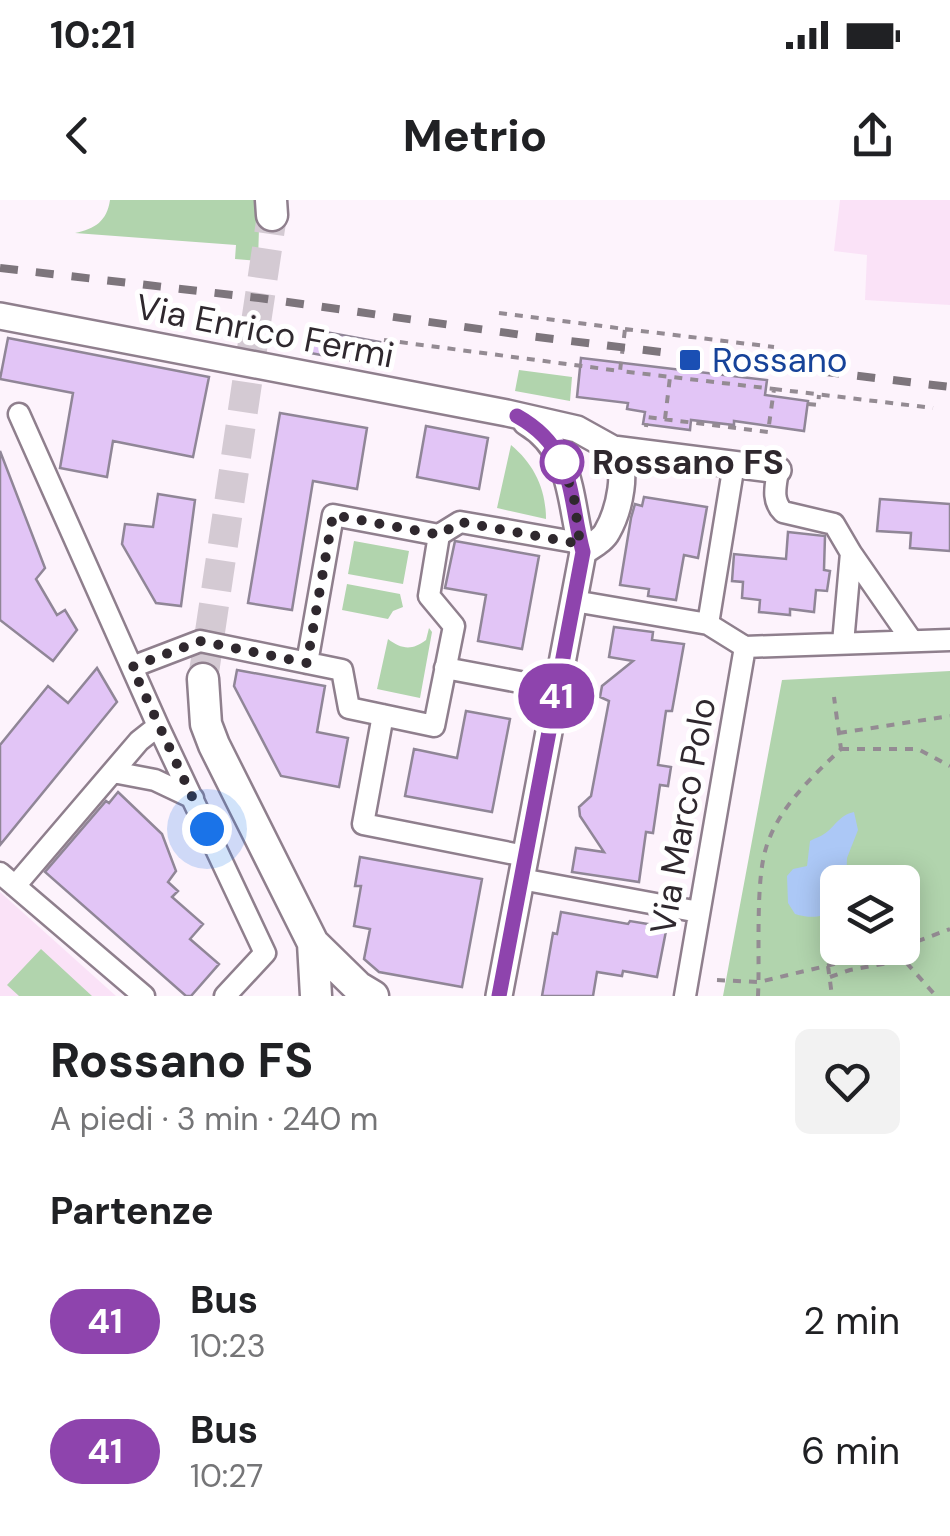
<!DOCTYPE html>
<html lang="it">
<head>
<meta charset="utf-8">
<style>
  :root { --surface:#fff; --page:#f2f2f2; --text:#202124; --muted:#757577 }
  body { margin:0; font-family:"DM Sans",sans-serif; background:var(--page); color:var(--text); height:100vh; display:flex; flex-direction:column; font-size:38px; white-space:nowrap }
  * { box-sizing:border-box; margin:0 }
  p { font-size:32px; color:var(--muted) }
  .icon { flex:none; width:55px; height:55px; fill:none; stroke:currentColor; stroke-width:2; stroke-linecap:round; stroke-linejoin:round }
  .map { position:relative; height:796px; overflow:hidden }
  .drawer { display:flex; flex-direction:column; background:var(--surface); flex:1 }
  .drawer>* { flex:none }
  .badge { padding:0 20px; border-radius:32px; font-size:35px; line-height:65px }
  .controls { position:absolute; left:820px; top:665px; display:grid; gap:20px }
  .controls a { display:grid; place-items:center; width:100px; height:100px; border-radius:15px; background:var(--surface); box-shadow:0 5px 25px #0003; font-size:50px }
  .you { position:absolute; width:50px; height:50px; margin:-25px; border:8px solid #fff; border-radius:50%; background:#1a73e8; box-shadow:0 0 0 15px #1a73e833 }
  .map>.badge { position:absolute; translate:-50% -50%; box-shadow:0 0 0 5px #fff }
  h2 { padding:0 50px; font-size:38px; line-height:90px }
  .round { display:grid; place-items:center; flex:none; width:105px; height:105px; border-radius:15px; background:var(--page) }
  .head { display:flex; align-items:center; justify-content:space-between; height:170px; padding:0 50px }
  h1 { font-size:48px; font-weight:700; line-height:75px }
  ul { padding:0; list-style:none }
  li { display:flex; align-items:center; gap:30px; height:130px; padding:0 50px }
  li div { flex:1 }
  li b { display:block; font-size:38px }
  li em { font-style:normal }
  li .badge { min-width:110px; font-weight:700; text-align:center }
  .status { display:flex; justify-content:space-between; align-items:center; height:70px; padding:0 50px; background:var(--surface); direction:ltr }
  .status svg { height:28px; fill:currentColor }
  header { display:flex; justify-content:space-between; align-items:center; height:130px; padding:0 50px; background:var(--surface); font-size:45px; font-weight:700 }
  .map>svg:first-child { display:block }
</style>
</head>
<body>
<div class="status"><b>10:21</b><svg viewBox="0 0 49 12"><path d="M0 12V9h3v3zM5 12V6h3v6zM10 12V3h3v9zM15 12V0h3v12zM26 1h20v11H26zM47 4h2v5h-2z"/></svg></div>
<header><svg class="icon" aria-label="back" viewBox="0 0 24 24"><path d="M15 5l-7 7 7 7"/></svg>Metrio<svg class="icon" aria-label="share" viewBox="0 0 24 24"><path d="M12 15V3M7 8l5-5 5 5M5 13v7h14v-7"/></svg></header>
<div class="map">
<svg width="950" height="796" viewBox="0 0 950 796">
  <rect width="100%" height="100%" fill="#fdf3fc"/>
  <path fill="#fae2f7" d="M840,0H950V105L865,100L867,55L834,51Z
    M0,692L116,796H0Z"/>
  <path fill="#b1d4ad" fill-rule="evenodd" d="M110,0H254L259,28L258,61L235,59L236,45L75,33C95,29 107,21 110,0Z
    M519,170L572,177L570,201L515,191Z
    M511,245C534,264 546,289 546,319L497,308Z
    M354,341L409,351L403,384L348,374Z
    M347,384L400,394L403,407L393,411L388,419L342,410Z
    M429,428L432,432L420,498L377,489L388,439C401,449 412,451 426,440Z
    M950,471V796H723L782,480ZM838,682H902V748H838Z
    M41,749L92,796H19L7,785Z"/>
  <path fill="#acc8f6" d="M854,612L858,630L847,658L846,682H838L837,706C826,718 811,719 795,714L788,703L787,676L793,669L807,666L810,641C815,638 820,637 824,634C835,627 839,615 854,612Z"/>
  <path fill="#e2c5f6" stroke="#908697" stroke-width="2.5" d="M309,129L380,142L375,165L305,152Z
    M8,138L209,177L193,257L113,241L107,277L60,268L73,193L0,179Z
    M581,158L767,180L765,195L808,201L804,231L734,221V225L691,220L690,230L643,224L645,212L627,209L628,203L577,197Z
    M280,213L367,228L357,289L313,281L292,410L248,403Z
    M426,226L488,238L479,289L417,277Z
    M0,251L45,368L36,379L57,415L65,410L77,430L53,461L0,420Z
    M158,294L195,300L181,406L156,403L122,344L125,324L153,327Z
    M644,297L707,307L698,358L684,355L676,400L648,396L649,389L620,385L631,318L635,304L642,306Z
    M880,299L950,304V351L910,348L911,333L877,331Z
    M788,332L825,336L824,370L830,371L827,391L816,390L814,412L790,409V415L759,412L760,400L742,398L743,382L732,381L734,354L786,359Z
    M455,341L539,356L522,449L478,441L486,395L445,388Z
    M614,427L653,432L652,440L684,444L672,511H666L658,565L671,567L668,586L660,585L653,633L646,632L639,682L572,672L576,648L604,652L580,616L579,607L591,596L609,501L600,497L602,486L633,461L609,457Z
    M97,468L117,502L0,645V545L48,486L68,503Z
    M237,470L325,486L317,532L348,538L339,587L281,576L234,486Z
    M466,511L510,519L492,612L405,596L414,549L457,558Z
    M118,592L162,634L176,671L168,682L178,691L172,697L203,724L190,739L219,764L191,796H186L45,672L106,601L109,603Z
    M360,657L482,679L462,787L379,772L364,759L370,729L354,726L361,686H355Z
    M561,712L628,724L630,721L648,724L647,728L666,731L657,777L623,771L622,776L597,772L593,796H542L553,733L557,734Z"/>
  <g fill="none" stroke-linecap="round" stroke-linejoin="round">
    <path stroke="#d4cad3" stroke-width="30" stroke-dasharray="30 15" stroke-linecap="butt" d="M203,479L272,15"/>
    <g stroke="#8f7f8d" stroke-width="25">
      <path id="minor" d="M19,214L158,526L265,753L225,796
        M778,270C776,285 771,300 783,312L834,324L851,353L843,443
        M851,353L912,441
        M574,401L708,424L745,447L950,440
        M708,424L734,264
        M307,463L333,315L439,335
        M132,467L200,441L342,470L349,508L434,526L454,426L429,396L439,335L460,322L580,343
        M445,468L557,489
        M383,515L363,624L525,656
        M113,572L155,580L193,598
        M0,673L144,796
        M521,679L699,712
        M15,686L139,541L158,526
        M685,796L745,447"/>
    </g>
    <g stroke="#8f7f8d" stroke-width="30">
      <path id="tertiary" d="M0,116L507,213L577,229L613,249L778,270
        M583,352C591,346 603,340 607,332C619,311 630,267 613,249
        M499,796L583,352C569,304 575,251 526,222"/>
    </g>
    <g stroke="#8f7f8d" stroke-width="35">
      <path id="secondary" d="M271,0L272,15
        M203,479L206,524L214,545L313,743L316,796
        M313,743L358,787L373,796"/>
    </g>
    <path stroke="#948b93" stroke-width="4" stroke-dasharray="8 8" stroke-linecap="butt" d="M499,113L625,129L620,171L774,189L768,232L647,217L646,227
      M625,129L774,147
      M384,140L620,171
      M774,189L933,208
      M808,204L818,205L819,195
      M665,219L670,177
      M839,533L950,516
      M841,549H918L950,566
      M902,747L950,729
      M828,766L832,796
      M830,777L850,770L904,760L936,796
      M717,780L759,782L901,748
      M758,796C760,757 755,683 766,648C778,608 812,577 841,549L834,497"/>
    <use href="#minor" stroke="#fff" stroke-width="20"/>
    <use href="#tertiary" stroke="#fff" stroke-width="25"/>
    <use href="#secondary" stroke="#fff" stroke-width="30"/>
    <path stroke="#7d757c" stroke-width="8" stroke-dasharray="18 18" stroke-linecap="butt" d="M0,68L259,98L529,136L950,187"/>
  </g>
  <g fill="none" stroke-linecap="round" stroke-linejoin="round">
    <g stroke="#fff" stroke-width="22">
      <path id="line" d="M499,796L583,352C568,295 576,249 517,216"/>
    </g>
    <use href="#line" stroke="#8e44ad" stroke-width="15"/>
    <path stroke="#2f282e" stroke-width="10" stroke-dasharray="0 18" d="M207,629L132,467L200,441L307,463L333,315L440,335L460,322L580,344L574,298L562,262"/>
  </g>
  <rect fill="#1a4fb4" stroke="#fff" stroke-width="4" x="678" y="148" width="24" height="24" rx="5"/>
  <circle fill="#fff" stroke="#8e44ad" stroke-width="5" cx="562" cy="262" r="20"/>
  <g text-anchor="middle" stroke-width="10" stroke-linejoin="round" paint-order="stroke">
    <g font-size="35" fill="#2f282e" stroke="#fff">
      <text transform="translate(265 131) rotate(11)" y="12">Via Enrico Fermi</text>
      <text transform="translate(683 616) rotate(-80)" y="12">Via Marco Polo</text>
    </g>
    <g font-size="35" fill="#164399" stroke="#fff" text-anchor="start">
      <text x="712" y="172">Rossano</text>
    </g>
    <g font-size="35" font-weight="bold" fill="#2f282e" stroke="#fff" text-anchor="start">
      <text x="592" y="274">Rossano FS</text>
    </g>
  </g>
</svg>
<div class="controls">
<a><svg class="icon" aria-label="layers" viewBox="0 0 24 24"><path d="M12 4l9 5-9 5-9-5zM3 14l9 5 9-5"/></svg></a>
</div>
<div class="you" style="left:207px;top:629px"></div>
<b class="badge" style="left:556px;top:496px;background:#8e44ad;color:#fff">41</b>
</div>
<section class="drawer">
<div class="head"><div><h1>Rossano FS</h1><p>A piedi · 3 min · 240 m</p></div><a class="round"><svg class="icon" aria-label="heart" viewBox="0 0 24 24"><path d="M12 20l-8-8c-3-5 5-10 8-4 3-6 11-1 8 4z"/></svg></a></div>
<h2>Partenze</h2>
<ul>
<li><span class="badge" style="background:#8e44ad;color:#fff">41</span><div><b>Bus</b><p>10:23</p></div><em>2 min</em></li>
<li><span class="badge" style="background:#8e44ad;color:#fff">41</span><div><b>Bus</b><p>10:27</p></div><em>6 min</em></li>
</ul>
</section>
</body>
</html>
